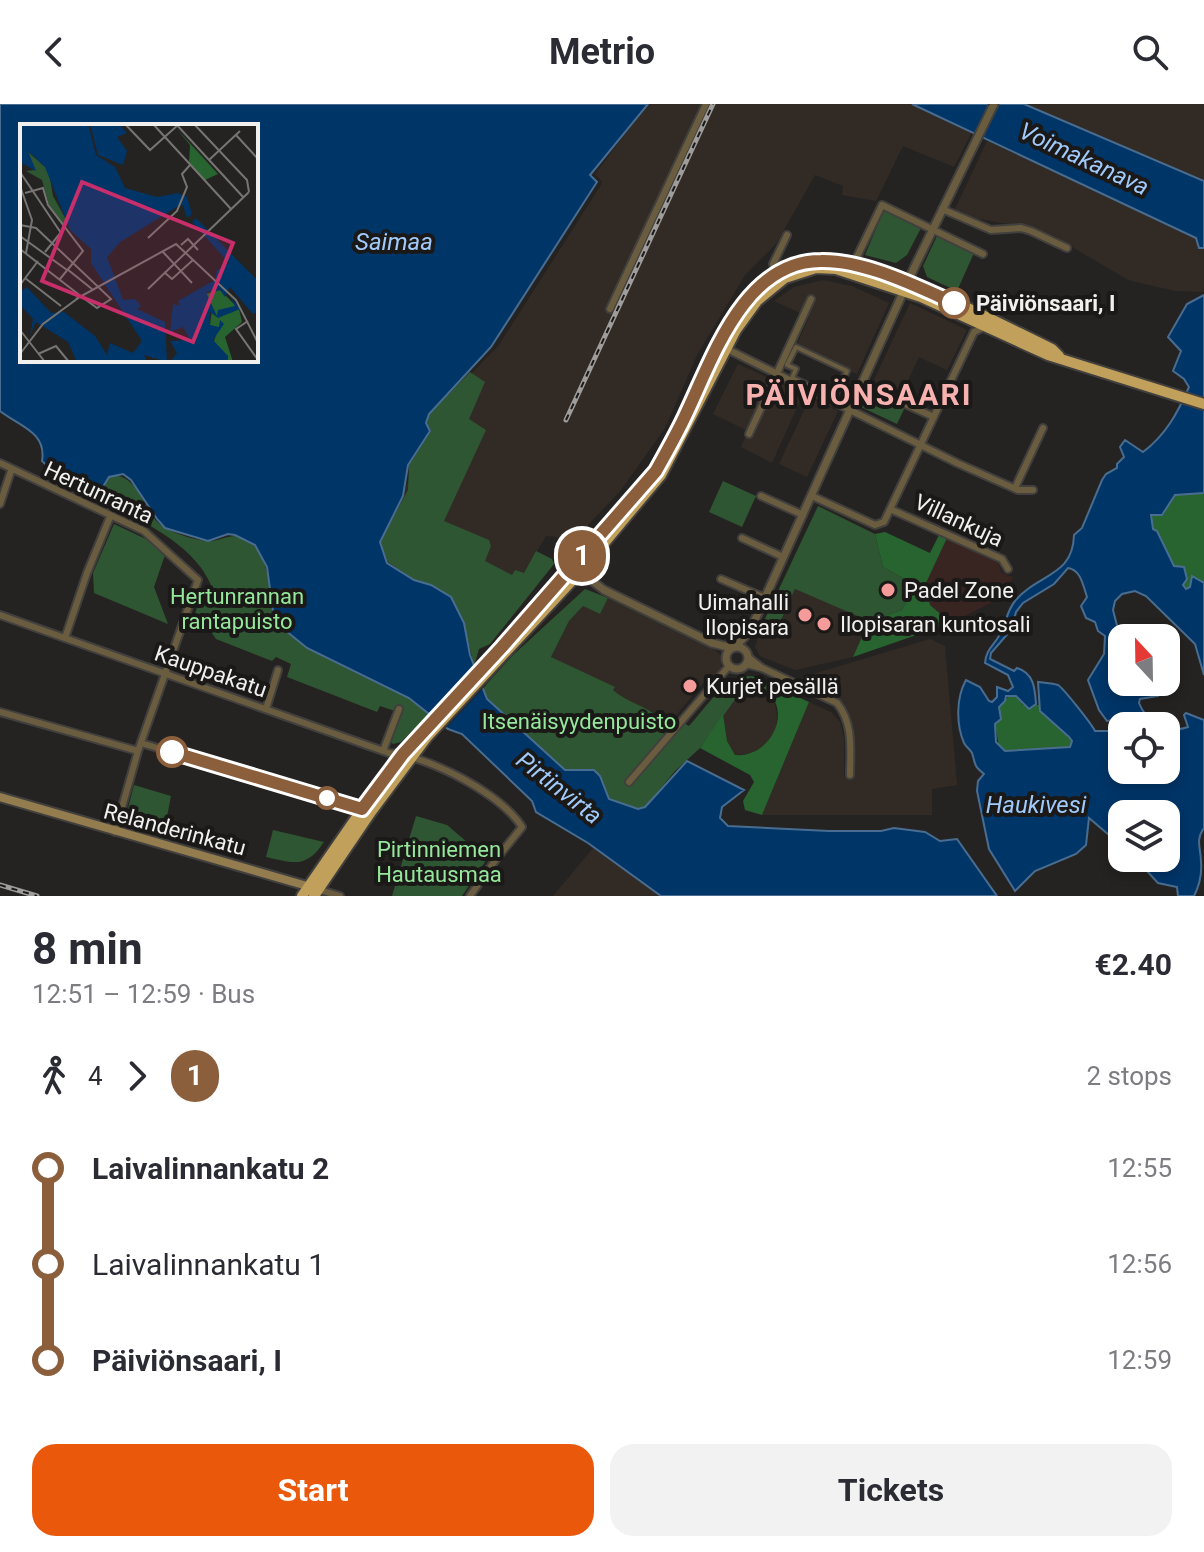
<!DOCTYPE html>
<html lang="en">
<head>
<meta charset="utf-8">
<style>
  :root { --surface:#fff; --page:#f2f2f3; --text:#2b2b33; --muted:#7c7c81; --accent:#ea580c }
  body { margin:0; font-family:Roboto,sans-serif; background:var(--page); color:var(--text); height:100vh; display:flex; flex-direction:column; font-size:30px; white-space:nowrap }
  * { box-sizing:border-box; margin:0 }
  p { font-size:26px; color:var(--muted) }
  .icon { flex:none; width:44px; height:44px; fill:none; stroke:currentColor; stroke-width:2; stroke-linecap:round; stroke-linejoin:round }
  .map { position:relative; height:792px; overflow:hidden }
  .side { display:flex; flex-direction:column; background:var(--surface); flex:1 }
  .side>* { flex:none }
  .badge { padding:0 16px; border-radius:26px; font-size:28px; line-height:52px }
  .needle { width:52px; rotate:338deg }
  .controls { position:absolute; left:1108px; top:520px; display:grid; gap:16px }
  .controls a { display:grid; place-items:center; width:72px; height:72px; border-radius:16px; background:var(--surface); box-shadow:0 4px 12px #0003; font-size:40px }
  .map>.badge { position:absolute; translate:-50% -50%; box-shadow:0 0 0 4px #fff }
  .legs { display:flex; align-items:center; gap:12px; height:88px; padding:0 32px; font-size:26px }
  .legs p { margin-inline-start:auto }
  .head { display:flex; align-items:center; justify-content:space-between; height:136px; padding:0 32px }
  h1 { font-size:44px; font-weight:700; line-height:60px }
  .cta { display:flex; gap:16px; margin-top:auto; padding:16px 32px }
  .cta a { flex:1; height:92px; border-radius:24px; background:var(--accent); color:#fff; font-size:32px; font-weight:700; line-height:92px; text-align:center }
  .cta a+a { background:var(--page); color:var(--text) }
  ul { padding:0 32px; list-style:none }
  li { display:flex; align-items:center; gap:28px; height:96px; font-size:30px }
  li i { display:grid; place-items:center; width:12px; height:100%; margin:0 10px; background:currentColor }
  li i::after { content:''; width:20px; height:20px; margin:-10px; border:6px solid; border-radius:50%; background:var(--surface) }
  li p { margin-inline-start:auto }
  li:first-child i { background:linear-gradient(#0000 50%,currentColor 0) }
  li:last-child i { background:linear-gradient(currentColor 50%,#0000 0) }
  header { display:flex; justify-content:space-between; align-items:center; height:104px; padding:0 32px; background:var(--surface); font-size:36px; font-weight:700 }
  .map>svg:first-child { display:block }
</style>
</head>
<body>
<header><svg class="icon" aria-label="back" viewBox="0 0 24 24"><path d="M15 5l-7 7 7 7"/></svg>Metrio<svg class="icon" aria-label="search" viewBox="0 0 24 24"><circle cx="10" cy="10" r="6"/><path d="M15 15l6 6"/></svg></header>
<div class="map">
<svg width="1204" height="792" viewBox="0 0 1204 792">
  <rect width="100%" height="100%" fill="#252321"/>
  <path fill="#322b25" d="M648,0H912L972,28L954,63L903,42L876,97L842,91L843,82L815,71L776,140L745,171L697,251L665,324L621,386L575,435L546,432L523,470L498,494L387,432L419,349L433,327L431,311L499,241L601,81L602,77L595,70Z
    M1024,0H1204V77Z
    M988,35L1196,134L1198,144H1204V188L1175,187L1128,176L1052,131L1031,124L973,114L955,105Z
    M823,176L852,182L889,199L857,270L796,243L809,213L774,197L794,183Z
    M910,199L967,226L947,266L919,253L901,291L873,278Z
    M738,260L803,290L772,359L741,343L748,327L713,310Z
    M810,294L838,307L807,373L779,360Z
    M795,485L869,517L853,553L795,566L760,552L755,543L763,519L777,525Z
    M608,494L658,516L715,546L721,552V566L710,581L705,577L667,622L659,611L622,594L613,586L551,553L569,517L583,502L600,510Z
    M930,535L945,542L957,681L932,685V711H762L809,598L831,608L840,618L844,634V673L852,674L853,627L848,610L832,591L800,576L803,573Z
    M767,588L773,592L777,610L776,624L770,637L757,649L735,651L727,637L723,610L740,590Z
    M594,743L661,792H553Z"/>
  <path fill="#382522" d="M947,434L998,459L1002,469L1013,473L1004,490L996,496L951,519L930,501L926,479Z"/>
  <path fill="#2e5632" d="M884,106L921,124L907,151L896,159L865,151Z
    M937,132L974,149L957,187L927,173L923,162Z
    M470,268L485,278L469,315L486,326L444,417L489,436L491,442L485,457L512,471L515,466L524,469L536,447L552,455L554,460L490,540L479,545L474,562L464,519L441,486L414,476L388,458L380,438L408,386L409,361L431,327L427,319L429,310Z
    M870,284L906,301L897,320L861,303Z
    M111,371C144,372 141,412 167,425C177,430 197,437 209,437C224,437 239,423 255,442C270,461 270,490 274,514L352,567L409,594L429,610L401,638L393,640L390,637L401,609L380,602L377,608L287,573L291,560L276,553L272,557L216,535L209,525L192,519L203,485L211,481C193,438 134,412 94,395Z
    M723,377L756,392L742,423L709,408Z
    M818,402L875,430L883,463L915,481L902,506L869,517L795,485L777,525L763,519Z
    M114,420L148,436L165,451L154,483L168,520L94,489L93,469Z
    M585,485L608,494L600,510L583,502L569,517L551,553L615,583L613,586C630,601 654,603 667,622L662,628L666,632L626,677L630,682L684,619L689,622C706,604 725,571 752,572L700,644L675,667L645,703L638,705L608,695L600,673L594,666H565L487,595L483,584L512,552Z
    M134,681L171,692L165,723L126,712Z
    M416,712L447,721L487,755L462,792H392Z
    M273,726L324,738C306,765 294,759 266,753Z"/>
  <path fill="#27642f" d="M1204,389V479L1192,472L1190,483L1186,486L1157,427L1153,426L1151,411H1163L1175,391Z
    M885,428L930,449L939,431L947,434L926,479L930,501L951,519L853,553L869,517L902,506L915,481L883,463L875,430Z
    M752,572L809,598L762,711L745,706L743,697L754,678L750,671L700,644L723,610L727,637L735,651C771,654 792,607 767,588L740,590Z
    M1010,591L1016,592L1023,601H1040V607L1072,637L1070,643L1005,647L999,643L995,620L1001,612L998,603Z"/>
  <path fill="#003568" stroke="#496d90" stroke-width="2" fill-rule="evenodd" d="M0,0H648L590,71L597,78L491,243L429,310L426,319L430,327L408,361L403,392L380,438L387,459L414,476L431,481L451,493L464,519L470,551L487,595L565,666H594L600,672L609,695L638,705L645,703L687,657L744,686L722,703L720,714L728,722L829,727H881L894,724L925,728L940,737L957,735L997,792H661L588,739L536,708L532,697L462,630L448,625L409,594L307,544L280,522L274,514L267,463L255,441L235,431L228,430L208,437L165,424L157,415L131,376L123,370L109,373L98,391L53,368L42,357C47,328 19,322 0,307ZM22,22H256V256H22Z
    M912,0H1024L1204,77V144H1199L1196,134Z
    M1204,191V389L1175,391L1162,411H1151L1153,425L1157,427L1174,462L1184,463L1187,475L1183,481L1186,485L1190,483L1192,472L1204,479V571L1195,540L1146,492L1135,487L1122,490L1115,497L1113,506L1122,541V578H1154L1158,592L1140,595L1139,599C1146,618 1169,630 1188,623L1184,611L1186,609L1204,616V724C1195,736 1201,745 1201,758C1202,769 1199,782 1194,792H1178L1177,783L1158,779L1135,754H1166V710H1122V742L1089,714L1086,741L1076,750L1035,767L1015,787L989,745L977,687L978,677L984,670C973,661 976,661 972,649C970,645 966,643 964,639C956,620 956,594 966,576L980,583L989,597L992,598L997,593V583L1008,587L1013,583L1008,571L985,559C986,546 993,542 999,532C1006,521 1006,508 1015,497C1038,469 1073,473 1074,431L1082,424L1102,376L1106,370L1117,364V360L1124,353L1120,343L1125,336L1143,348C1166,331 1178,308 1189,283L1184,275L1173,267L1181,247L1168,233L1187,200ZM1068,464C1081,466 1083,481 1087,493L1081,502L1086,514L1095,518L1098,527L1105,532L1104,550L1088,576L1099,606L1107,617L1118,615L1123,622H1166V666H1122V627H1095C1091,619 1063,584 1058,581C1052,579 1045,579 1038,578L1040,607L1069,633L1072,637L1070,643L1005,647L996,638L995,620L1001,615L999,603L1005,597L1006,592H1016L1029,605L1036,600C1035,585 1034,569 1017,564L1014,567L990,555L991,549L1011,526L1016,508L1023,499L1054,480Z"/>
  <path fill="#252321" d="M477,558L486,581L444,626L428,612Z"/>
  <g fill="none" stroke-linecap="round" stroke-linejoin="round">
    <g stroke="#42403e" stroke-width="8">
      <path id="pedestrian" d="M796,243L847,267L834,293L792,274L796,265L787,261Z"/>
    </g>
    <g stroke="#42403e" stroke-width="10">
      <path id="minor" d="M942,105L991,126L1021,124L1031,127L1067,144
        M854,159L882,101L983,150
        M773,160L787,131
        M610,205L706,0
        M725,244L957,359L1018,386H1033
        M863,281L934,313
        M749,330L811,195
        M0,359L144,427L198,476L138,647L115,728
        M1015,384L1043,324
        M761,392L803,411
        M812,392L875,421L884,418L974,228L984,223
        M0,400L11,367
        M890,405L1002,455L1008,465
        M742,434L783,453
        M721,475L765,494
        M0,511L389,649C429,652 501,690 522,723L497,754L470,792
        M65,534L87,469L110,413
        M748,553L762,564
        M746,560L762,564L837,599C854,620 850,647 850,671
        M266,605L278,566
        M0,608L138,647
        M141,639L364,706
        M383,647L399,605
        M629,678L729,562
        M320,786L340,792"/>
    </g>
    <g stroke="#42403e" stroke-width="11">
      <path id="tertiary" d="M578,466L604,486L712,539L732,544
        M735,543L750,527L915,162L994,0
        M726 554a11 11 0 1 1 22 0a11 11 0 1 1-22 0Z"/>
    </g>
    <g stroke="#42403e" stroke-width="12">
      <path id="secondary" d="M0,693L314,784"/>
    </g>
    <g stroke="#42403e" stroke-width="14">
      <path id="trunk" d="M702,275C718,242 735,203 764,178C778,166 801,157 820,156C834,156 848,161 862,164C928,181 990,215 1052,245L1059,252
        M521,522L661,358
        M302,792L374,688L429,622
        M314,792L371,708L427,633L580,468L661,371L736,226L757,197L785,174L816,164L836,165L921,193L1048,251L1204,300"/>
    </g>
    <use href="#pedestrian" stroke="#6a5c3f" stroke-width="4"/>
    <use href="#minor" stroke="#6a5c3f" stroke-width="6"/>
    <use href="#tertiary" stroke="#6a5c3f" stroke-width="7"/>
    <use href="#secondary" stroke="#937c4d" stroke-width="8"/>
    <use href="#trunk" stroke="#c0a05b" stroke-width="10"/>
    <g stroke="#9f9d9b" stroke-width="5">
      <path id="rail" d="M566,316L713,0
        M0,781L37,792"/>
    </g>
    <use href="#rail" stroke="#1b1918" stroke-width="2" stroke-dasharray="6" stroke-linecap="butt"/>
  </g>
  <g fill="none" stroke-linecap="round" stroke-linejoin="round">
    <g stroke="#fff" stroke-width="18">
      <path id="line-1" d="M172,648L362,705L403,650L502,543L656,367C667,347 678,328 687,308C714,251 745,157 821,157C864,156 916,182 954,199"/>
    </g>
    <use href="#line-1" stroke="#8b5e3c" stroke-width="12"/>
  </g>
  <g fill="#fff" stroke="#8b5e3c" stroke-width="4">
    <circle cx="954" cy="199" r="14"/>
    <circle cx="172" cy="648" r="14"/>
    <circle cx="327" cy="694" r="10"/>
  </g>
  <g fill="#f59b99" stroke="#1b1918" stroke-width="3">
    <circle cx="888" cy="486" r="8"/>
    <circle cx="805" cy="511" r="8"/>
    <circle cx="824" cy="520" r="8"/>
    <circle cx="690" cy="582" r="8"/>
  </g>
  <g text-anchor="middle" stroke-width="8" stroke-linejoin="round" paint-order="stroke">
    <g font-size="22" font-weight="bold" fill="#f2f0ef" stroke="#1b1918" text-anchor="start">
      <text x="976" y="207">Päiviönsaari, I</text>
    </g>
    <g font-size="22" fill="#f2f0ef" stroke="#1b1918">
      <text transform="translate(99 388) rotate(25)" y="8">Hertunranta</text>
      <text transform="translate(959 416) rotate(25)" y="8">Villankuja</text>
      <text transform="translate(211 567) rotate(19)" y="8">Kauppakatu</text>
      <text transform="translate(175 725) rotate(15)" y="8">Relanderinkatu</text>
    </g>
    <g font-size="22" fill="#f2f0ef" stroke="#1b1918" text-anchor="start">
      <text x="904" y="494">Padel Zone</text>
      <text x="789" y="506" text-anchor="end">Uimahalli<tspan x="789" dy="25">Ilopisara</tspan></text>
      <text x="840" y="528">Ilopisaran kuntosali</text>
      <text x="706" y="590">Kurjet pesällä</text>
    </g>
    <g font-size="22" fill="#95e89b" stroke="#1b1918">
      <text x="237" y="500">Hertunrannan<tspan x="237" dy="25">rantapuisto</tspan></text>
      <text x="579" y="625">Itsenäisyydenpuisto</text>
      <text x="439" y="753">Pirtinniemen<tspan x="439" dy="25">Hautausmaa</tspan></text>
    </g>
    <g font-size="24" font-style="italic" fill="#a1cafa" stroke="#1b1918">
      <text transform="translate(1084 55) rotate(25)" y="8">Voimakanava</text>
      <text x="394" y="146">Saimaa</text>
      <text transform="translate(559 684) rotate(38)" y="8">Pirtinvirta</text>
      <text x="1036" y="709">Haukivesi</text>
    </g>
    <g font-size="30" font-weight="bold" letter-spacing="2" fill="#f7b2b0" stroke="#1b1918">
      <text x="859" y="301">PÄIVIÖNSAARI</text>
    </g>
  </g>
  <g transform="translate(20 20)">
    <rect width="238" height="238" fill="#252321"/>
    <path d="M7,27L24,42L27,36L33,72L48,99L44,102L29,81L22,56L6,47L15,46Z" fill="#2e5632"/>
    <path d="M156,4L198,50L185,56L169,39L170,21ZM200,166L219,185L222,198L205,213L213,238H207L208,232L193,220L198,205L190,201L192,186L185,170Z" fill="#27642f"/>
    <path d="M0,0H68L76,31L95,43L105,64L137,73L158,69L167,73L172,90L167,94L163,81L157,83L100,118L87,133L103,176L115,175L121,182L117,185L145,198L147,238L124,231L127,238H57L48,218L16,198L10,211L13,195L0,181V168L7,163L31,189L44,188L75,212L87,231L90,219L113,229L122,217L71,139V125L50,106L25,43L8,27L16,47L0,38ZM70,0H99L107,9L97,13L107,27L103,41L78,31ZM176,94L238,157V187L233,190L210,163L205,173L200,166L186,168L197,192L198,186L215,182L209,170L220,185L198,194L190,188V201L199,203L200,196L204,200L193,216L208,232L207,238H150L157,229L150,217L170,216L163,203L150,208L153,180L160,182L158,177L195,156L197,146L209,139L172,98Z" fill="#003568"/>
    <path fill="none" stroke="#777573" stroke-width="2" d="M105,0L130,26L158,1M133,0L211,85M156,0L224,74M174,0L227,56L229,68M216,11L238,35M189,36L220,7M0,48L41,109M0,62L12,96L6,129M5,69L23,64L28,81L63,127L40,155M0,101L16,104L91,175L77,184L62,173M0,112L47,146M128,114L157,87L167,63L162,50L170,41M161,121L168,115L178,126M0,125L62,173M25,128L42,107M143,128L172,159M47,145L72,165M144,148L152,155L173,136M5,154L41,182M0,161L18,137M128,165L229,68M56,175L156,120L216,176L238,219M228,197L216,205L238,236M0,206L25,238M0,230L23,200L61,172M18,230L36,222L49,238"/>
    <path fill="#c72e6a" fill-opacity="0.15" stroke="#c72e6a" stroke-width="4" d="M62,58L213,119L173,218L22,157Z"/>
    <rect width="238" height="238" fill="none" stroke="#f2f0ef" stroke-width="4"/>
  </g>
</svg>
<div class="controls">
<a><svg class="needle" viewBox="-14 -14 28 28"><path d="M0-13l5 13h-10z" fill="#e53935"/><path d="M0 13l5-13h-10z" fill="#7c7c81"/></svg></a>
<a><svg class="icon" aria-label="locate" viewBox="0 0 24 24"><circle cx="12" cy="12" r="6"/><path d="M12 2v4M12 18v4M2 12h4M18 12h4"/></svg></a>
<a><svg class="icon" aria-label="layers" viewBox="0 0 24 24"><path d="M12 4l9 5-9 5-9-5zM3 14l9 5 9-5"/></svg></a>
</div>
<b class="badge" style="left:582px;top:452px;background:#8b5e3c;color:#fff">1</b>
</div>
<section class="side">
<div class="head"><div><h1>8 min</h1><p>12:51 – 12:59 · Bus</p></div><b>€2.40</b></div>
<div class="legs"><svg class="icon" aria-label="walk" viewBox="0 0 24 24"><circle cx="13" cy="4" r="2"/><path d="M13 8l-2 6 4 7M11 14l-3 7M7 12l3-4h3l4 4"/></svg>4<svg class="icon" aria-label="forward" viewBox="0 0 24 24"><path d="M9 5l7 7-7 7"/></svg><b class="badge" style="background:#8b5e3c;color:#fff">1</b><p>2 stops</p></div>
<ul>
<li><i style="color:#8b5e3c"></i><b>Laivalinnankatu 2</b><p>12:55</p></li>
<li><i style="color:#8b5e3c"></i><span>Laivalinnankatu 1</span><p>12:56</p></li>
<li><i style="color:#8b5e3c"></i><b>Päiviönsaari, I</b><p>12:59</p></li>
</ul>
<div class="cta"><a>Start</a><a>Tickets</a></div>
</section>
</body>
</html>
